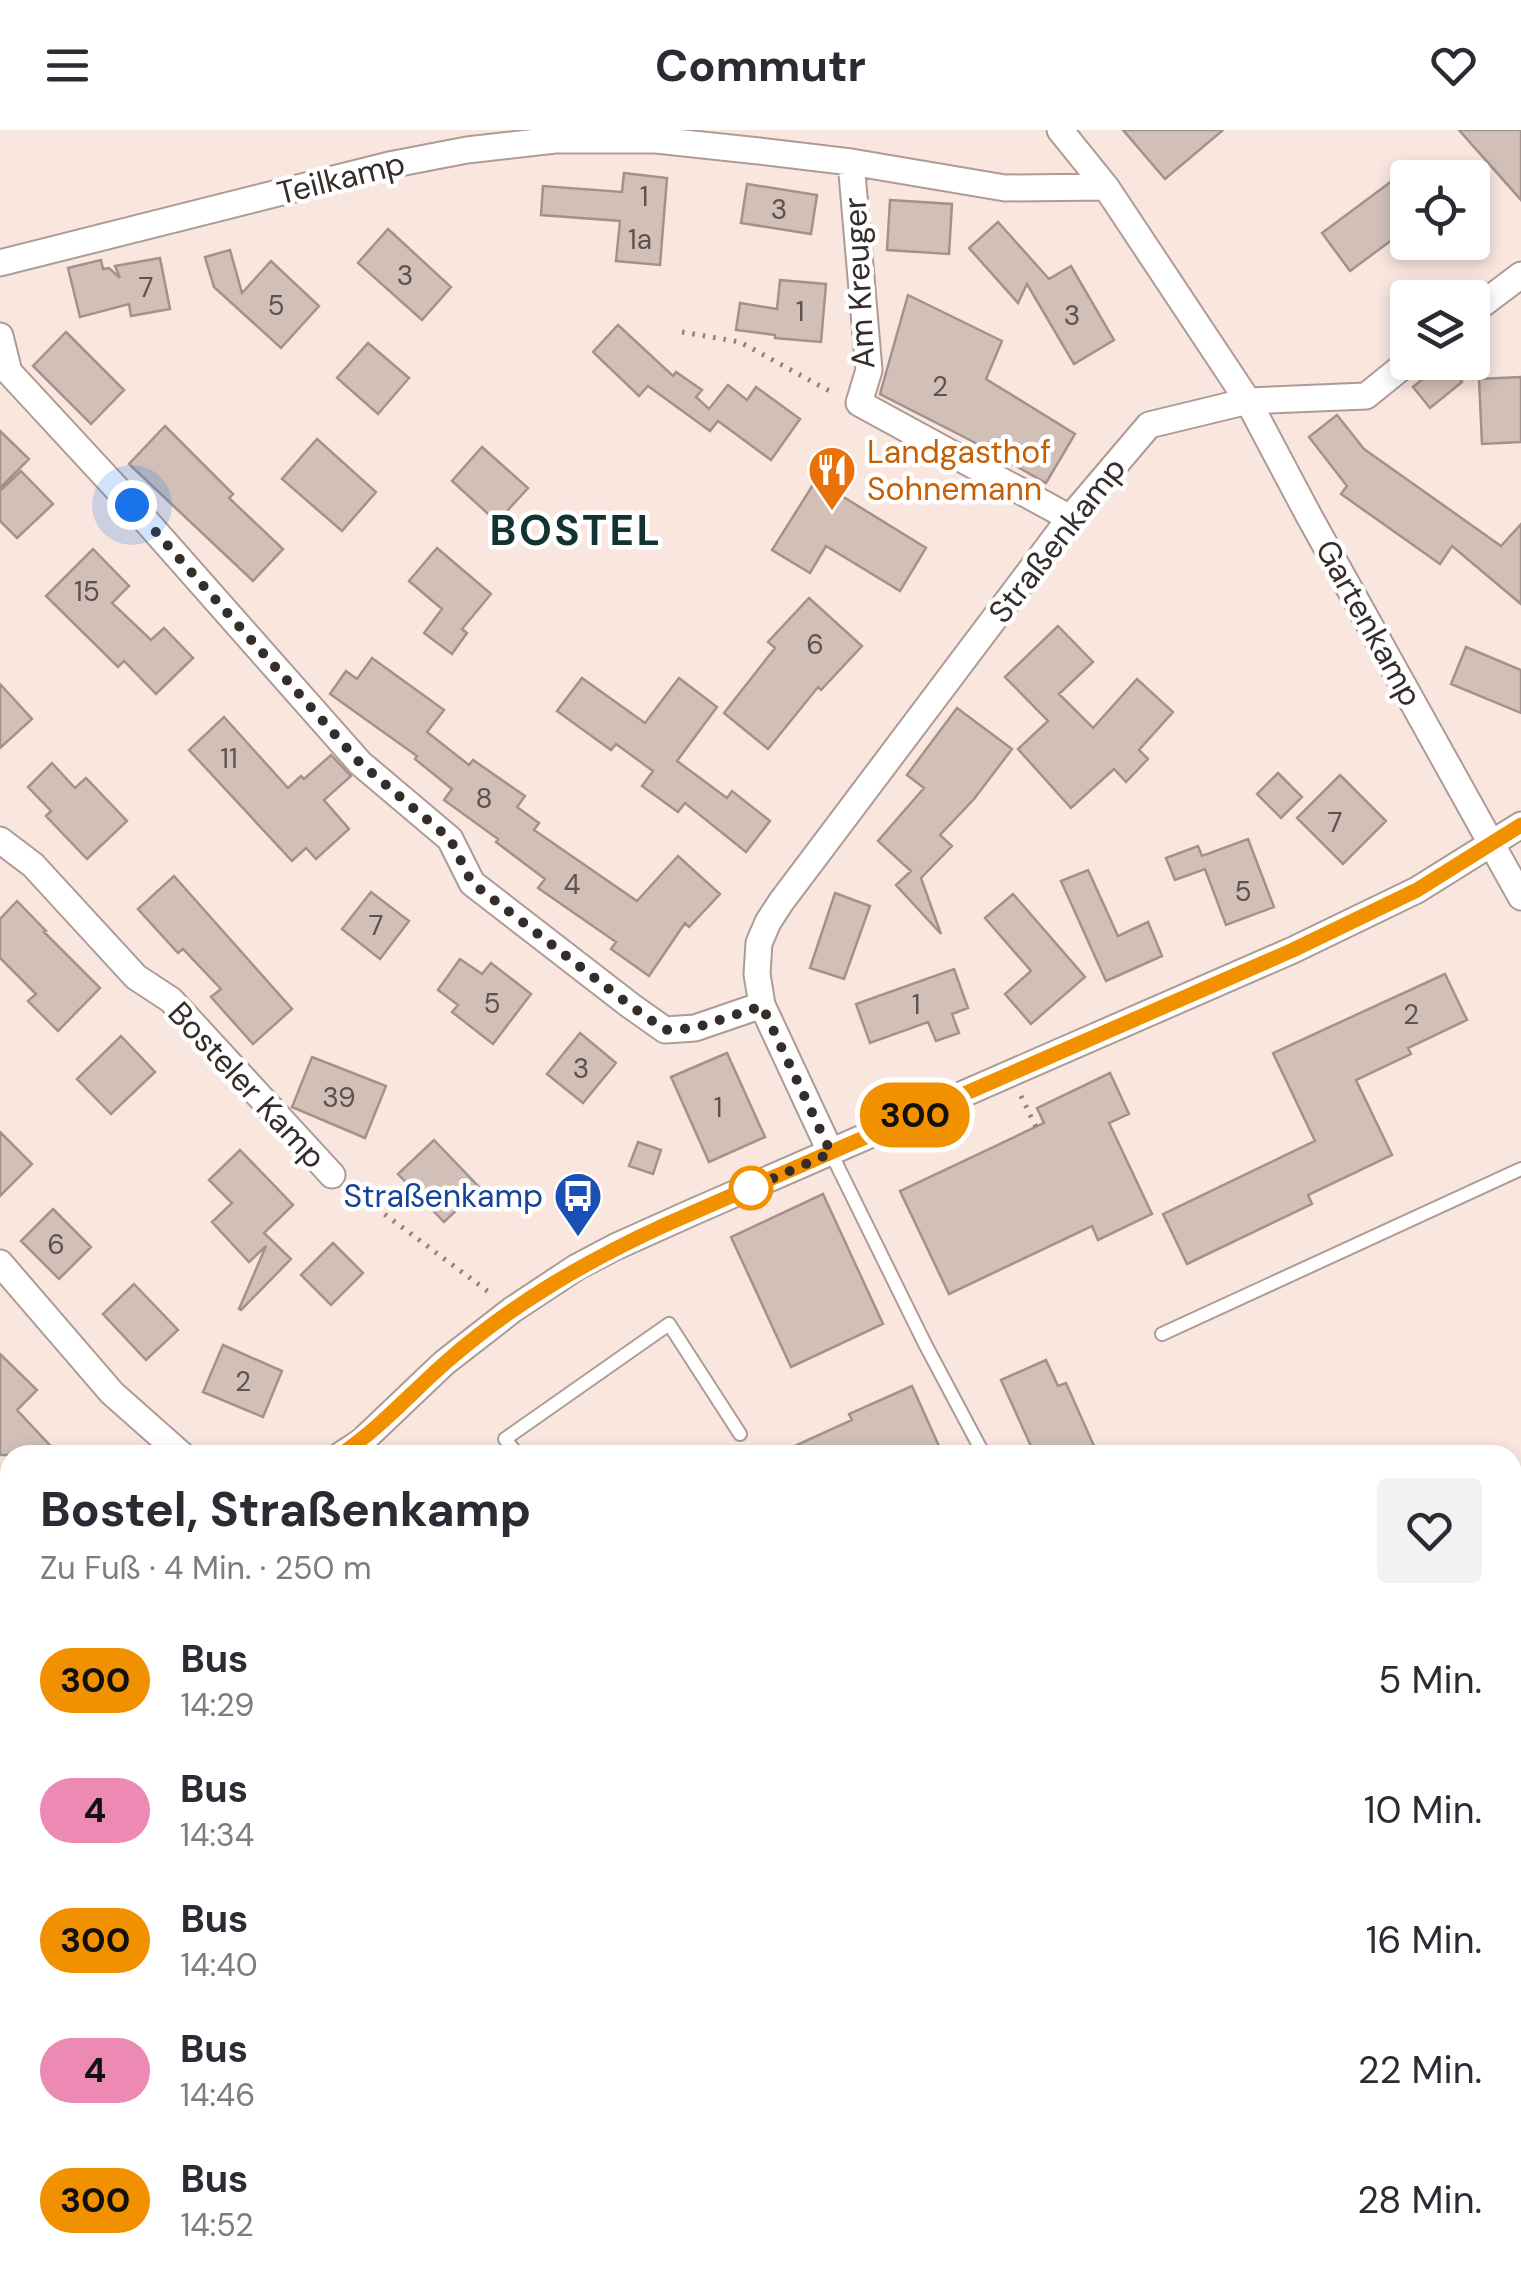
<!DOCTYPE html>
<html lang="de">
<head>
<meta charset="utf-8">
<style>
  :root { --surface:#fff; --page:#f2f2f3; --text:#2b2b33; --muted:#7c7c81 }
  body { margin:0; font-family:"DM Sans",sans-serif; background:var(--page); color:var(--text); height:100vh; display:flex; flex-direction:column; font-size:38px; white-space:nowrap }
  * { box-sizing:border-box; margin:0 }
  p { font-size:32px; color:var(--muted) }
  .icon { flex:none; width:55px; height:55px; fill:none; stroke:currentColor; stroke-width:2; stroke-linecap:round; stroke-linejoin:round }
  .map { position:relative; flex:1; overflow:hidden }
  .panel { position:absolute; left:0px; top:1315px; width:1522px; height:840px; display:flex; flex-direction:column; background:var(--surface); border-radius:30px 30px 0 0; box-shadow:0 5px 15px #0003 }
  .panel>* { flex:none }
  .badge { padding:0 20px; border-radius:32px; font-size:35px; line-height:65px }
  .tools { position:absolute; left:1390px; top:30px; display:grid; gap:20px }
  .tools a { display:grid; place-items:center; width:100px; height:100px; border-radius:10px; background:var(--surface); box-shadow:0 5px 15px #0003; font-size:50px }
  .you { position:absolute; width:50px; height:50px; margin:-25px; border:8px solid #fff; border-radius:50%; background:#1a73e8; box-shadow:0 0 0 15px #1a73e833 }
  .map>.badge { position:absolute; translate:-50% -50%; box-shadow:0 0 0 5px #fff }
  .round { display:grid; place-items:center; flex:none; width:105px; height:105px; border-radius:10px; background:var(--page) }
  .summary { display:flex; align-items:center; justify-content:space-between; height:170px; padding:0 40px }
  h1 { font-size:48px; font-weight:700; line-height:75px }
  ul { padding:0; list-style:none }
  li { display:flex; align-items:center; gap:30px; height:130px; padding:0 40px }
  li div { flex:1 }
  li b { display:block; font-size:38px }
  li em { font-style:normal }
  li .badge { min-width:110px; font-weight:700; text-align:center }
  header { display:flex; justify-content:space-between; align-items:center; height:130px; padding:0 40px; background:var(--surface); font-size:45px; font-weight:700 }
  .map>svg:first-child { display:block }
</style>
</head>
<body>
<header><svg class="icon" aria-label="menu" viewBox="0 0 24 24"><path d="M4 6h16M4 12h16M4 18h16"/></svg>Commutr<svg class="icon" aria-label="heart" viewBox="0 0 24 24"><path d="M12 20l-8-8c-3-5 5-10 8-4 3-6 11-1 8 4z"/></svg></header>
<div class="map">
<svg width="1521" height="2155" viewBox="0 0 1521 2155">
  <rect width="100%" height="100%" fill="#f9e6df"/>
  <path fill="#d2c0b8" stroke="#a3928b" stroke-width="2.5" d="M1123,0H1223L1165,49Z
    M1459,0H1521V70Z
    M1408,39V98L1350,141L1322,103Z
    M624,43L667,48L660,135L616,131L620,91L541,85L543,56L622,62Z
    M747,54L817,65L811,104L741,93Z
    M890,70L952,74L949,124L887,120Z
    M998,92L1049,149L1071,136L1114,210L1074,234L1027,154L1018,173L969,118Z
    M388,99L451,157L422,190L358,133Z
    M230,120L242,163L271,131L319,176L281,218L214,157L205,127Z
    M160,128L170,179L131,186L129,174L80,187L68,138L101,130L103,139L109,138L120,148L115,136Z
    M780,150L826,154L821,212L775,208V205L736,200L740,173L777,179Z
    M908,165L1002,211L986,249L1075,304L1046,353L968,309L880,264Z
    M618,195L673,246L676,242L702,260L696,267L709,279L728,255L747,270L756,257L800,289L771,330L718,291L710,301L648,256L639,266L593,222Z
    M66,202L124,260L91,294L33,236Z
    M368,213L409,248L378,284L337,248Z
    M1443,232H1447L1462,252L1430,278L1413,257Z
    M1521,247V312L1482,314L1479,249Z
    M1337,285L1364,319L1501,416L1521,394V474L1452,416L1440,434L1341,364L1347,356L1309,307Z
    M165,296L233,364L229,368L283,419L253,451L129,334Z
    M0,301L29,329L0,358Z
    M317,309L376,362L342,401L282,349Z
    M482,317L528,358L497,392L452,351Z
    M21,341L53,374L17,408L0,391V361Z
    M816,350L926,418L900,461L826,416L810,443L772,420Z
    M437,418L491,464L462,499L467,503L452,524L424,503L442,479L409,451Z
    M93,419L129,456L112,473L151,510L164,498L193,528L156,564L124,531L118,537L46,466Z
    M809,468L862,516L821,560L818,557L768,619L724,583L775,518L768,512Z
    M1058,496L1093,532L1059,564L1093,598L1137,549L1173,582L1139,620L1148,629L1126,652L1114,639L1071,678L1018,619L1048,591L1005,547Z
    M1466,517L1521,540V583L1451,554Z
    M372,528L444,580L427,602L469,635L473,630L525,666L517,677L539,693L534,700L637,771L678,726L720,764L689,797L685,793L649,846L611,819L616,812L538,758L545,749L496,712L498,709L444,670L452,659L415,629L417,626L330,564L346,541L357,549Z
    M582,548L645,593L679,548L717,577L677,631L727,668L732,661L770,691L746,722L685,673L678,682L642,656L653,641L616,614L611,620L557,581Z
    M0,554L32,589L0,618Z
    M957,578L1012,619L974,669L940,705L952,716L921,748L941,804L896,755L911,741L878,711L924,658L907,645Z
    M224,587L288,658L301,646L304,649L331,625L351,646L324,670L349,699L316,729L306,718L292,731L189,620Z
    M52,633L75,658L86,648L127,691L87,729L46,686L51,681L28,657Z
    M1278,643L1302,667L1281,688L1257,664Z
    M1340,645L1386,691L1343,734L1297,688Z
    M1248,709L1274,777L1226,795L1205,739L1175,750L1166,728L1198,716L1202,726Z
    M1088,740L1118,806L1148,792L1162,826L1106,851L1061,751Z
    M174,746L292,879L253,914L211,867L221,859L183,819L178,823L138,779Z
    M371,762L409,791L380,829L342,799Z
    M835,763L870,776L844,849L810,838Z
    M1013,764L1085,847L1031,894L1005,864L1031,841L985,788Z
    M17,771L46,801L44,802L100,858L58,901L28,871L36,864L0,828V789Z
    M460,829L482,844L491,833L531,864L493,914L452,882L458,875L438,860Z
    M954,839L968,878L952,884L959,903L936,911L928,892L870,913L856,874Z
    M1445,844L1467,890L1408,918L1411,924L1356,950L1392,1025L1308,1065L1312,1074L1187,1134L1163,1084L1315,1011L1273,923Z
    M580,903L616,933L583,973L547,944Z
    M121,906L155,942L111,984L77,949Z
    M727,923L765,1007L709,1032L671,947Z
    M312,927L386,956L365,1008L292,977Z
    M1110,943L1129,984L1109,993L1152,1084L1098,1110L1092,1096L949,1164L900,1061L1044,993L1037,978Z
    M0,1002L32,1034L0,1066Z
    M434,1010L480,1058L444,1092L398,1044Z
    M638,1012L661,1020L653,1044L629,1036Z
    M240,1020L293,1075L264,1103L291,1129L241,1180L239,1179L266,1116L249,1132L212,1092L232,1073L209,1050Z
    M823,1064L883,1194L791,1237L731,1107Z
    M53,1079L91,1117L59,1149L21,1111Z
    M333,1113L363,1143L331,1175L301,1145Z
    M134,1154L178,1200L146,1230L103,1184Z
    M223,1215L282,1241L263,1287L203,1262Z
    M0,1224L37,1260L17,1280L59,1325H0Z
    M1046,1230L1058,1256L1066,1253L1098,1325H1035L1001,1250Z
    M912,1256L943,1325H775L852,1290L849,1284Z"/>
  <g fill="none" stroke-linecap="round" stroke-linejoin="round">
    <g stroke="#ad9b94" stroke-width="16">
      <path id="service" d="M831,1023L925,1214L984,1325
        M1162,1204L1521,1039
        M518,1325L505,1309L669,1194L740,1304"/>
    </g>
    <g stroke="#ad9b94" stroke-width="29">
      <path id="minor" d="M1060,0L1106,57L1248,271L1309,386L1521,767
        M851,32L869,240L859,273L1070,388
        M0,133L389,35L467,20L555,10H656L759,21L851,32L1005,58L1106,57
        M1472,182L1521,145
        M0,206L9,242L132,375L360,633L450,709L472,753L631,876L665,900L695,898L762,875
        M0,710L33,735L136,847L171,870L332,1045
        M831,1023L762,875L757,844L759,813L768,792L781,772L1070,388L1149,295L1248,271L1366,266L1408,232
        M0,1133L112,1263L182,1325
        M341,1325L361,1312L444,1233L512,1180L577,1137L615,1117L693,1082L1293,820L1417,760L1521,695
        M0,1798L10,1784"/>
    </g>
    <path stroke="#8e827d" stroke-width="5" stroke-dasharray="2.5 8" stroke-linecap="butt" d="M682,202L740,212L833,263
      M1021,966L1036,997
      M351,1059L490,1163
      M0,1858L10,1844
      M1512,2083L1521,2077
      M1417,2155L1430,2145"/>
    <use href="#service" stroke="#fff" stroke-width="12"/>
    <use href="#minor" stroke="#fff" stroke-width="25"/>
  </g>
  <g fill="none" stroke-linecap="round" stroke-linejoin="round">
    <g stroke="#fff" stroke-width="22">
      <path id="line" d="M340,1325C379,1299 410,1264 445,1233C512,1174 586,1131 667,1094L1293,820L1417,760L1521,695"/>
    </g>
    <use href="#line" stroke="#f19100" stroke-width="15"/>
    <path stroke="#342d2a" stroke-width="10" stroke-dasharray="0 18" d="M132,375L360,633L450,709L472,753L631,876L665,900L695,898L762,876L831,1023L751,1058"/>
  </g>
  <defs>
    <g id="restaurant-pin" transform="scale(2.5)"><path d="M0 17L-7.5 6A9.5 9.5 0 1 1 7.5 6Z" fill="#e8710a" stroke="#fff"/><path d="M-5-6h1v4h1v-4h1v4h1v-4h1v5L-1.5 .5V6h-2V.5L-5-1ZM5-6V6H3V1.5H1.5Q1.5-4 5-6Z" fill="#fff"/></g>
    <g id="bus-pin" transform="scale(2.5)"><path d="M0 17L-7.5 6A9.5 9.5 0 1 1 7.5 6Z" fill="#1a4fb4" stroke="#fff"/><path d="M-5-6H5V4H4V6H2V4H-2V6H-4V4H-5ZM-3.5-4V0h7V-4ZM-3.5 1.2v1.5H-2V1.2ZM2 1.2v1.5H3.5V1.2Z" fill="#fff"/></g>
  </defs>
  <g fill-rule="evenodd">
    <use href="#restaurant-pin" x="832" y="340"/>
    <use href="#bus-pin" x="578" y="1066"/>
  </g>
  <circle fill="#fff" stroke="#f19100" stroke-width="5" cx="751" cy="1058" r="20"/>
  <g text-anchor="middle" stroke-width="9" stroke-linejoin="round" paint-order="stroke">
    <g font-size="28" fill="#5c524e">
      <text x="644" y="76">1</text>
      <text x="779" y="89">3</text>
      <text x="640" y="119">1a</text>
      <text x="405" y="155">3</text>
      <text x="146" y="167">7</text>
      <text x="276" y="185">5</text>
      <text x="800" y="191">1</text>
      <text x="1072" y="195">3</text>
      <text x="940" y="266">2</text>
      <text x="87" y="471">15</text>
      <text x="815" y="524">6</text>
      <text x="229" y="638">11</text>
      <text x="484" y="678">8</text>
      <text x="1335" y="702">7</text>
      <text x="572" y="764">4</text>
      <text x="1243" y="771">5</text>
      <text x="376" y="805">7</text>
      <text x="492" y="883">5</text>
      <text x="916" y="884">1</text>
      <text x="1411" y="894">2</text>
      <text x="581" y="948">3</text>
      <text x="339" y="977">39</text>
      <text x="718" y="987">1</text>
      <text x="56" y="1124">6</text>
      <text x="243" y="1261">2</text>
    </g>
    <g font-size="32" fill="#342d2a" stroke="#fff">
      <text transform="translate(341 48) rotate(-14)" y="11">Teilkamp</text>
      <text transform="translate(859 153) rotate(-93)" y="11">Am Kreuger</text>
      <text transform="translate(1057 410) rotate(-52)" y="11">Straßenkamp</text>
      <text transform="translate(1369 493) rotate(61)" y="11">Gartenkamp</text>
      <text transform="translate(247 955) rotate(47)" y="11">Bosteler Kamp</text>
    </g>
    <g font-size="32" fill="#c56008" stroke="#fff" text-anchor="start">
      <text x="867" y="333">Landgasthof<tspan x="867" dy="37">Sohnemann</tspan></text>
    </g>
    <g font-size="32" fill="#164399" stroke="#fff" text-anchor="end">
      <text x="543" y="1077">Straßenkamp</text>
    </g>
    <g font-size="42" font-weight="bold" letter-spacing="2.5" fill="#12332f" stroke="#fff">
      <text x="576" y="415">BOSTEL</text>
    </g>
  </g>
</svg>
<div class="tools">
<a><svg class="icon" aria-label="locate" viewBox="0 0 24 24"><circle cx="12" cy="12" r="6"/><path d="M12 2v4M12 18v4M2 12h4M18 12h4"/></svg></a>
<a><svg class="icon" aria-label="layers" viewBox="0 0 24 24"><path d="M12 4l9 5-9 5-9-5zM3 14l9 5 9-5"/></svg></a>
</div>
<div class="you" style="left:132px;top:375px"></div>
<b class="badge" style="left:915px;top:985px;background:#f19100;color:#111">300</b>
<section class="panel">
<div class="summary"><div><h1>Bostel, Straßenkamp</h1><p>Zu Fuß · 4 Min. · 250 m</p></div><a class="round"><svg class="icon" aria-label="heart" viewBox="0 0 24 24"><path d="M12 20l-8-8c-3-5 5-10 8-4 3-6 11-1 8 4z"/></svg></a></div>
<ul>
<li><span class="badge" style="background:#f19100;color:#111">300</span><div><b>Bus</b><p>14:29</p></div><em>5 Min.</em></li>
<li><span class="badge" style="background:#ec8ab4;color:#111">4</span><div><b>Bus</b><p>14:34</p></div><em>10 Min.</em></li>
<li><span class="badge" style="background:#f19100;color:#111">300</span><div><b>Bus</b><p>14:40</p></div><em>16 Min.</em></li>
<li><span class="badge" style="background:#ec8ab4;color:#111">4</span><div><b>Bus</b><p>14:46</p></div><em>22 Min.</em></li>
<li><span class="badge" style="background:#f19100;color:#111">300</span><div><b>Bus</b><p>14:52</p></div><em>28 Min.</em></li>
</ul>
</section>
</div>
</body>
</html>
